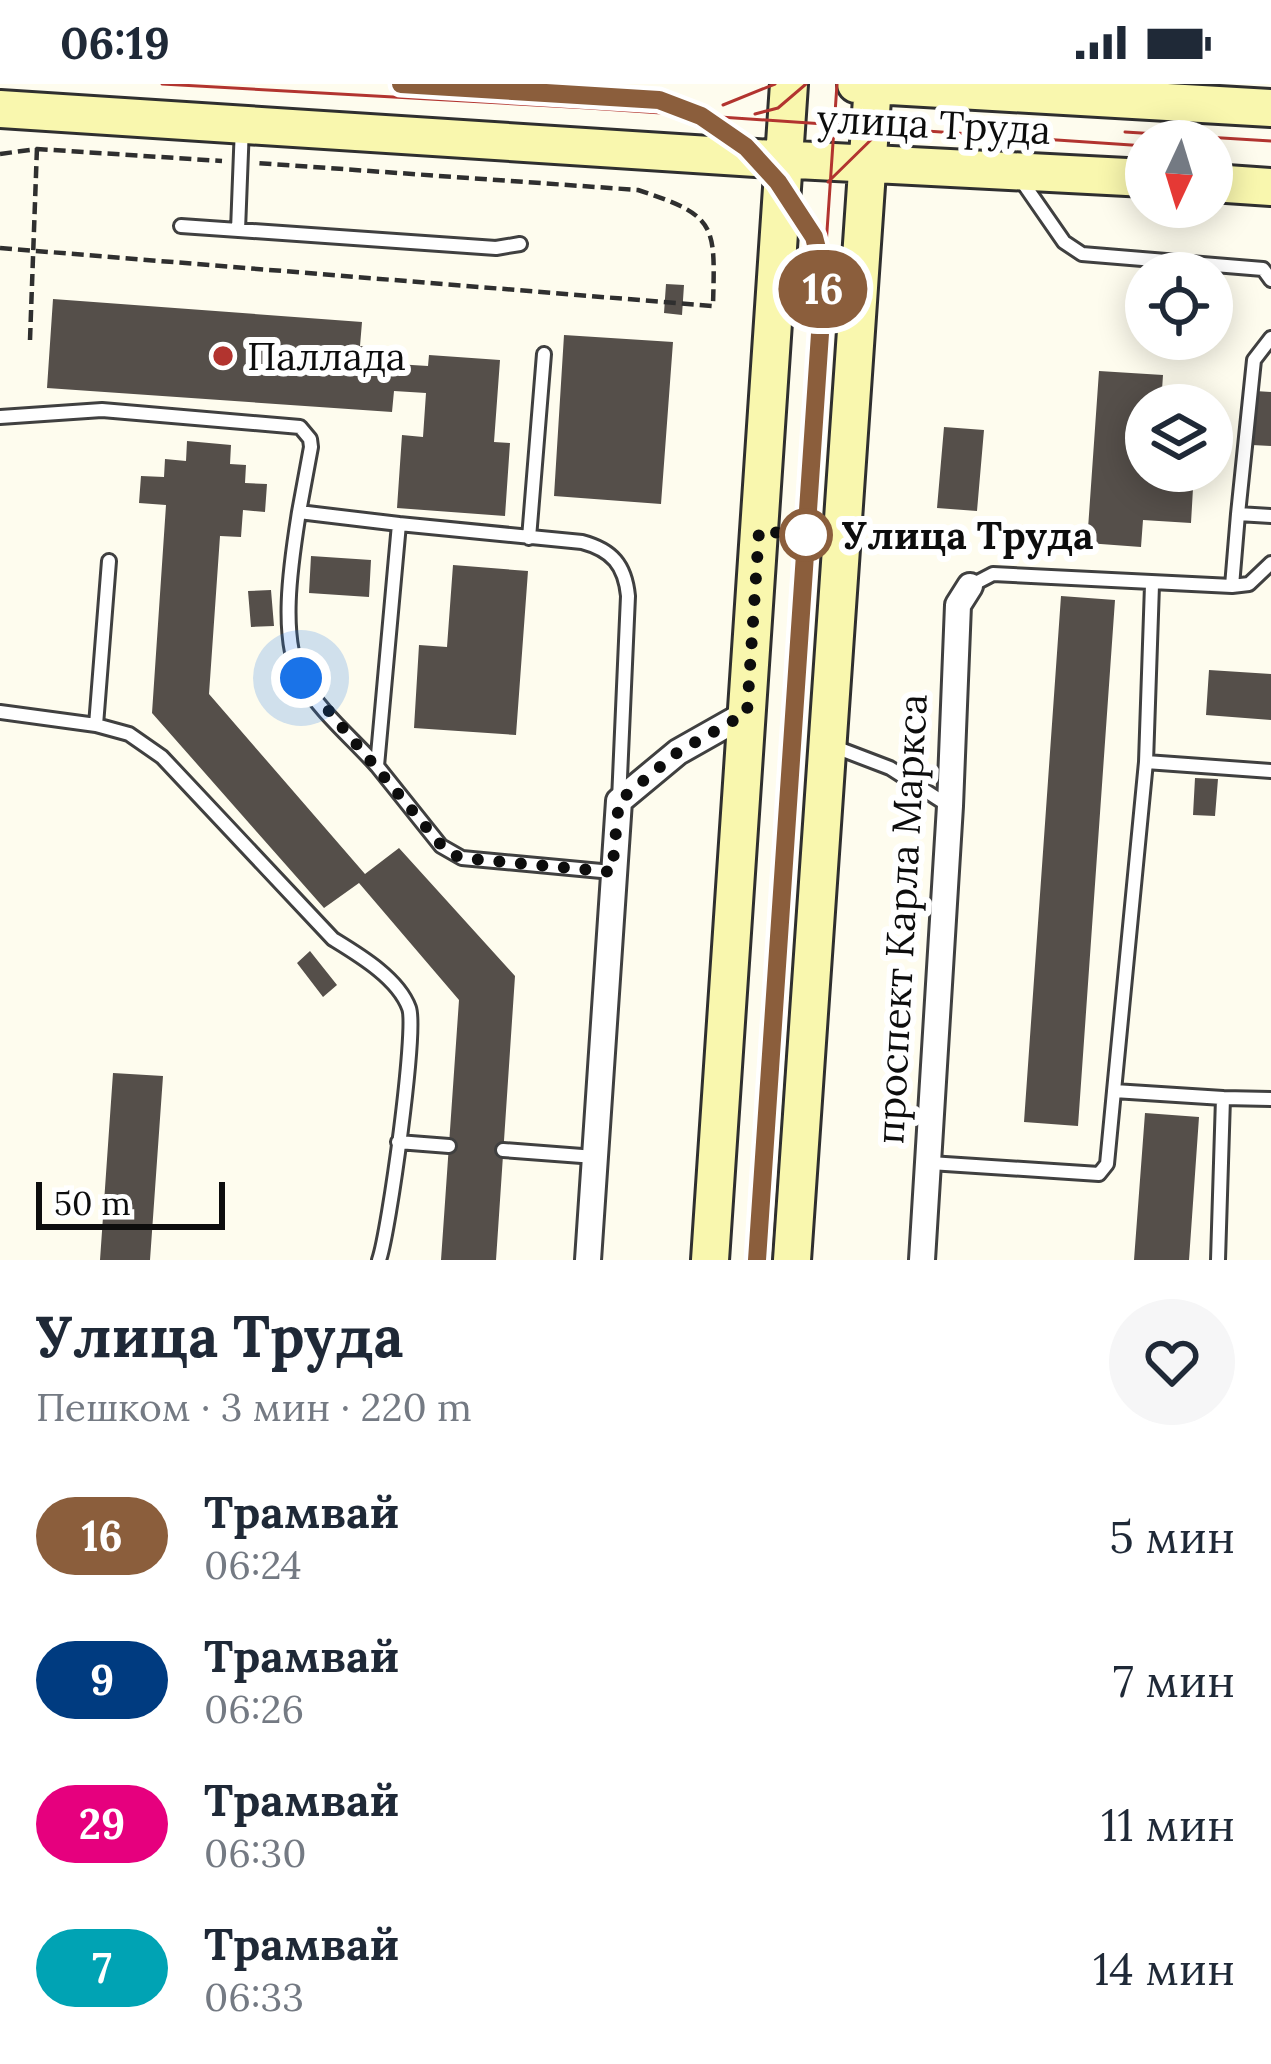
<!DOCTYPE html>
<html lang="ru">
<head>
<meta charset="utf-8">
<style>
  :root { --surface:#fff; --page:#f6f6f7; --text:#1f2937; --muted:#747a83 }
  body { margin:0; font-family:Lora,serif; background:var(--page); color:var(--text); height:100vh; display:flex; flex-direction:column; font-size:45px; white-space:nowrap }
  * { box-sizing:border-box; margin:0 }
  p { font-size:39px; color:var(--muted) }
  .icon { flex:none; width:66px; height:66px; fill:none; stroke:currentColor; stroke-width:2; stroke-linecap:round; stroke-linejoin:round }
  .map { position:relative; height:1176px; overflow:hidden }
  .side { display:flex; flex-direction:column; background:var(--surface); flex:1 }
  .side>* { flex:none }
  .badge { padding:0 24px; border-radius:39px; font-size:42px; line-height:78px }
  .needle { width:78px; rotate:184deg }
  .fabs { position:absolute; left:1125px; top:36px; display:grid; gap:24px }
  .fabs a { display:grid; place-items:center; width:108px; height:108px; border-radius:50%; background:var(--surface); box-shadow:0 6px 30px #0003; font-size:60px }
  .scale { position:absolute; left:36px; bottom:30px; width:189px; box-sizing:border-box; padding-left:12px; border:6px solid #0d0d0d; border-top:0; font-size:33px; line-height:42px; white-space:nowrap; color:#0d0d0d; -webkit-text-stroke:9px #fff; paint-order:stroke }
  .you { position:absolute; width:60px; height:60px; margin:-30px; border:9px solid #fff; border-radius:50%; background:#1a73e8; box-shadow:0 0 0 18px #1a73e833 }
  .map>.badge { position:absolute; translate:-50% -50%; box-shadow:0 0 0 6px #fff }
  .round { display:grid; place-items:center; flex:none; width:126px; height:126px; border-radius:63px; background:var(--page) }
  .summary { display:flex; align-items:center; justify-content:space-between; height:204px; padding:0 36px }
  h1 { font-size:57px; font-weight:800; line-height:90px }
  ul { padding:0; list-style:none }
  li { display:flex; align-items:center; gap:36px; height:144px; padding:0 36px }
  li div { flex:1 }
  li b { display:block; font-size:45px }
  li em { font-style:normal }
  li .badge { min-width:132px; font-weight:700; text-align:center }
  .status { display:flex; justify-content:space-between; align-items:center; height:84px; padding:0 60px; background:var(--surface); direction:ltr }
  .status svg { height:33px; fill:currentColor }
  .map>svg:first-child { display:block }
</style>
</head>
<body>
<div class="status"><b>06:19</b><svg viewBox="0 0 49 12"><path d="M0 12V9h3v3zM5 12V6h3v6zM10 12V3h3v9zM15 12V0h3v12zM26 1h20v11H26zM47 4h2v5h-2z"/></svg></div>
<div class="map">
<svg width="1271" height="1176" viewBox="0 0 1271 1176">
  <rect width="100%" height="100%" fill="#fefcee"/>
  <path fill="#554f4a" d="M666,200L684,201L682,231L664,229Z
    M53,215L362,238L360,262L397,265L396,280L428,282L429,271L500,276L494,358L510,359L505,432L397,424L402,351L423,353L426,309L394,307L392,328L47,304Z
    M564,251L673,258L661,420L554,412Z
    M1099,287L1163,291L1161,321H1146V387H1194L1191,439L1143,436L1141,463L1087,459Z
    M1255,307L1271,308V362L1252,361Z
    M944,343L984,346L977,427L937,424Z
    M187,357L231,361L230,380L246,381L245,399L267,400L265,428L243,426L241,453L220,452L209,610L365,790L399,764L515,892L496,1176H441L459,916L359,799L324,824L152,629L166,421L139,419L141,392L164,393L165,375L186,377Z
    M311,472L371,476L369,513L309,509Z
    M453,481L528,487L516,651L414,644L419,561L447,563Z
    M271,506L274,542L251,543L248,507Z
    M1061,512L1115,516L1078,1042L1024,1038Z
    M1209,586L1271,590V636L1206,631Z
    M1195,694L1218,695L1215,732L1193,731Z
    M310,867L337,901L323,913L297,879Z
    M113,989L163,992L150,1176H100Z
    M1145,1029L1199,1033L1189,1176H1134Z"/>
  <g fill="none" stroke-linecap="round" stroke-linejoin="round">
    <g stroke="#404040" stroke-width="18">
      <path id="lane" d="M1021,96L1064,158L1082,170L1263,185L1271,196
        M181,142L496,164L520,160
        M238,146L242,42
        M0,333L102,326L300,343L310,355L311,363L299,428
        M1238,430L1254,276L1271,254
        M399,440L582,458C612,466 625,481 628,512L619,716
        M529,454L544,270
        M109,477L96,641L129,650L162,673L333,855C359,871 398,894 409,924C417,945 389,1148 379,1176
        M1152,501L1146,678L1114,1007L1223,1014L1218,1176
        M970,502L993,490L1232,502L1238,430L1271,432
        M1232,502L1249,500L1271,479
        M0,628L96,641
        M835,663L890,684L949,722
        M1146,678L1271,687
        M377,682C353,655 320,628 302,596C278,555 292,473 299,428L399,440L377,682L441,762L462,774L612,788
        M1223,1014L1271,1015
        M398,1058L449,1062
        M503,1066L595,1073
        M930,1079L1099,1090L1107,1080L1114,1007"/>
    </g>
    <g stroke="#404040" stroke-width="30">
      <path id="street" d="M588,1176L619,717L678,668L747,629
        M922,1176L950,722L958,521L970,502"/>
    </g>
    <g stroke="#2f2f2f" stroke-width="42">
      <path id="secondary" d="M856,0L1271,24
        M0,25L756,74L1146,94
        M1212,99L1271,103
        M710,1176L789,0
        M792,1176L873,0"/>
    </g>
    <path stroke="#2f2f2f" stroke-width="4.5" stroke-dasharray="12 6" stroke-linecap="butt" d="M0,70L37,65L222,77
      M0,164L713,222C715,141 718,132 638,106L257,79
      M30,256L37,63"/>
    <use href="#lane" stroke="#fff" stroke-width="12"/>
    <use href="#street" stroke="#fff" stroke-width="24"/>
    <use href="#secondary" stroke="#f9f7ae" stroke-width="36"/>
    <path stroke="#b2342f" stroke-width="3" d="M162,0L588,24L1146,62
      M723,21L775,0
      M755,30L778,24L806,0
      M704,33C753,68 804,113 819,174
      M1125,48L1271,57
      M828,98L883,44L890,43
      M757,1176L837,0"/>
  </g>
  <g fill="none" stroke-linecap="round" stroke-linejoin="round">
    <g stroke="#fff" stroke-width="27">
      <path id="line" d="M401,0L659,16L701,32L746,63L778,98L814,153L824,191L757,1176"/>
    </g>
    <use href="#line" stroke="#8b5e3c" stroke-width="18"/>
    <path stroke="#0d0d0d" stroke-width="12" stroke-dasharray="0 21.6" d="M301,594L447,768L462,774L612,788L619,717L678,668L747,629L759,447L806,451"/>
  </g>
  <circle fill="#b2342f" stroke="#fff" stroke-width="4.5" cx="223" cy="272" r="12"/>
  <circle fill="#fff" stroke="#8b5e3c" stroke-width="6" cx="806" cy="451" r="24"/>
  <g text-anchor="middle" stroke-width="12" stroke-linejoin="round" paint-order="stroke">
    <g font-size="39" fill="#0d0d0d" stroke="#fff">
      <text transform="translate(934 40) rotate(3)" y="14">улица Труда</text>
      <text transform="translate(901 835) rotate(-87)" y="14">проспект Карла Маркса</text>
    </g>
    <g font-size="39" fill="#0d0d0d" stroke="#fff" text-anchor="start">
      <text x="247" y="286">Паллада</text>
    </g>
    <g font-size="39" font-weight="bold" fill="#0d0d0d" stroke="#fff" text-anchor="start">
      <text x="842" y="465">Улица Труда</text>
    </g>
  </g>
</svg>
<div class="fabs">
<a><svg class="needle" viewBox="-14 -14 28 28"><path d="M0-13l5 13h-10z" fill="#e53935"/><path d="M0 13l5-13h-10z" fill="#747a83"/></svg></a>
<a><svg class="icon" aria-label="locate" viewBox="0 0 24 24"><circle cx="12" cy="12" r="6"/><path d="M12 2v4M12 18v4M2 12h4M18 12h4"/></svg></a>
<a><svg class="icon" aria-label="layers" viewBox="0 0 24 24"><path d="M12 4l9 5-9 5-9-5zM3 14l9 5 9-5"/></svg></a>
</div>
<div class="scale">50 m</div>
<div class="you" style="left:301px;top:594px"></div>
<b class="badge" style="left:823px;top:205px;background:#8b5e3c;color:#fff">16</b>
</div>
<section class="side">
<div class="summary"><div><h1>Улица Труда</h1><p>Пешком · 3 мин · 220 m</p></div><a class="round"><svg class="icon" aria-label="heart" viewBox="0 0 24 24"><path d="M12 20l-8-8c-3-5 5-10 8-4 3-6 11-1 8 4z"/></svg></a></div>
<ul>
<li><span class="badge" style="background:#8b5e3c;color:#fff">16</span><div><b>Трамвай</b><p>06:24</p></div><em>5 мин</em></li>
<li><span class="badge" style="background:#003b80;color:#fff">9</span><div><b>Трамвай</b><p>06:26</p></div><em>7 мин</em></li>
<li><span class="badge" style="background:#e6007e;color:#fff">29</span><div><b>Трамвай</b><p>06:30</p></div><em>11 мин</em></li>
<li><span class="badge" style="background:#00a3b4;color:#fff">7</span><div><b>Трамвай</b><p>06:33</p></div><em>14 мин</em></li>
</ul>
</section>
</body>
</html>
